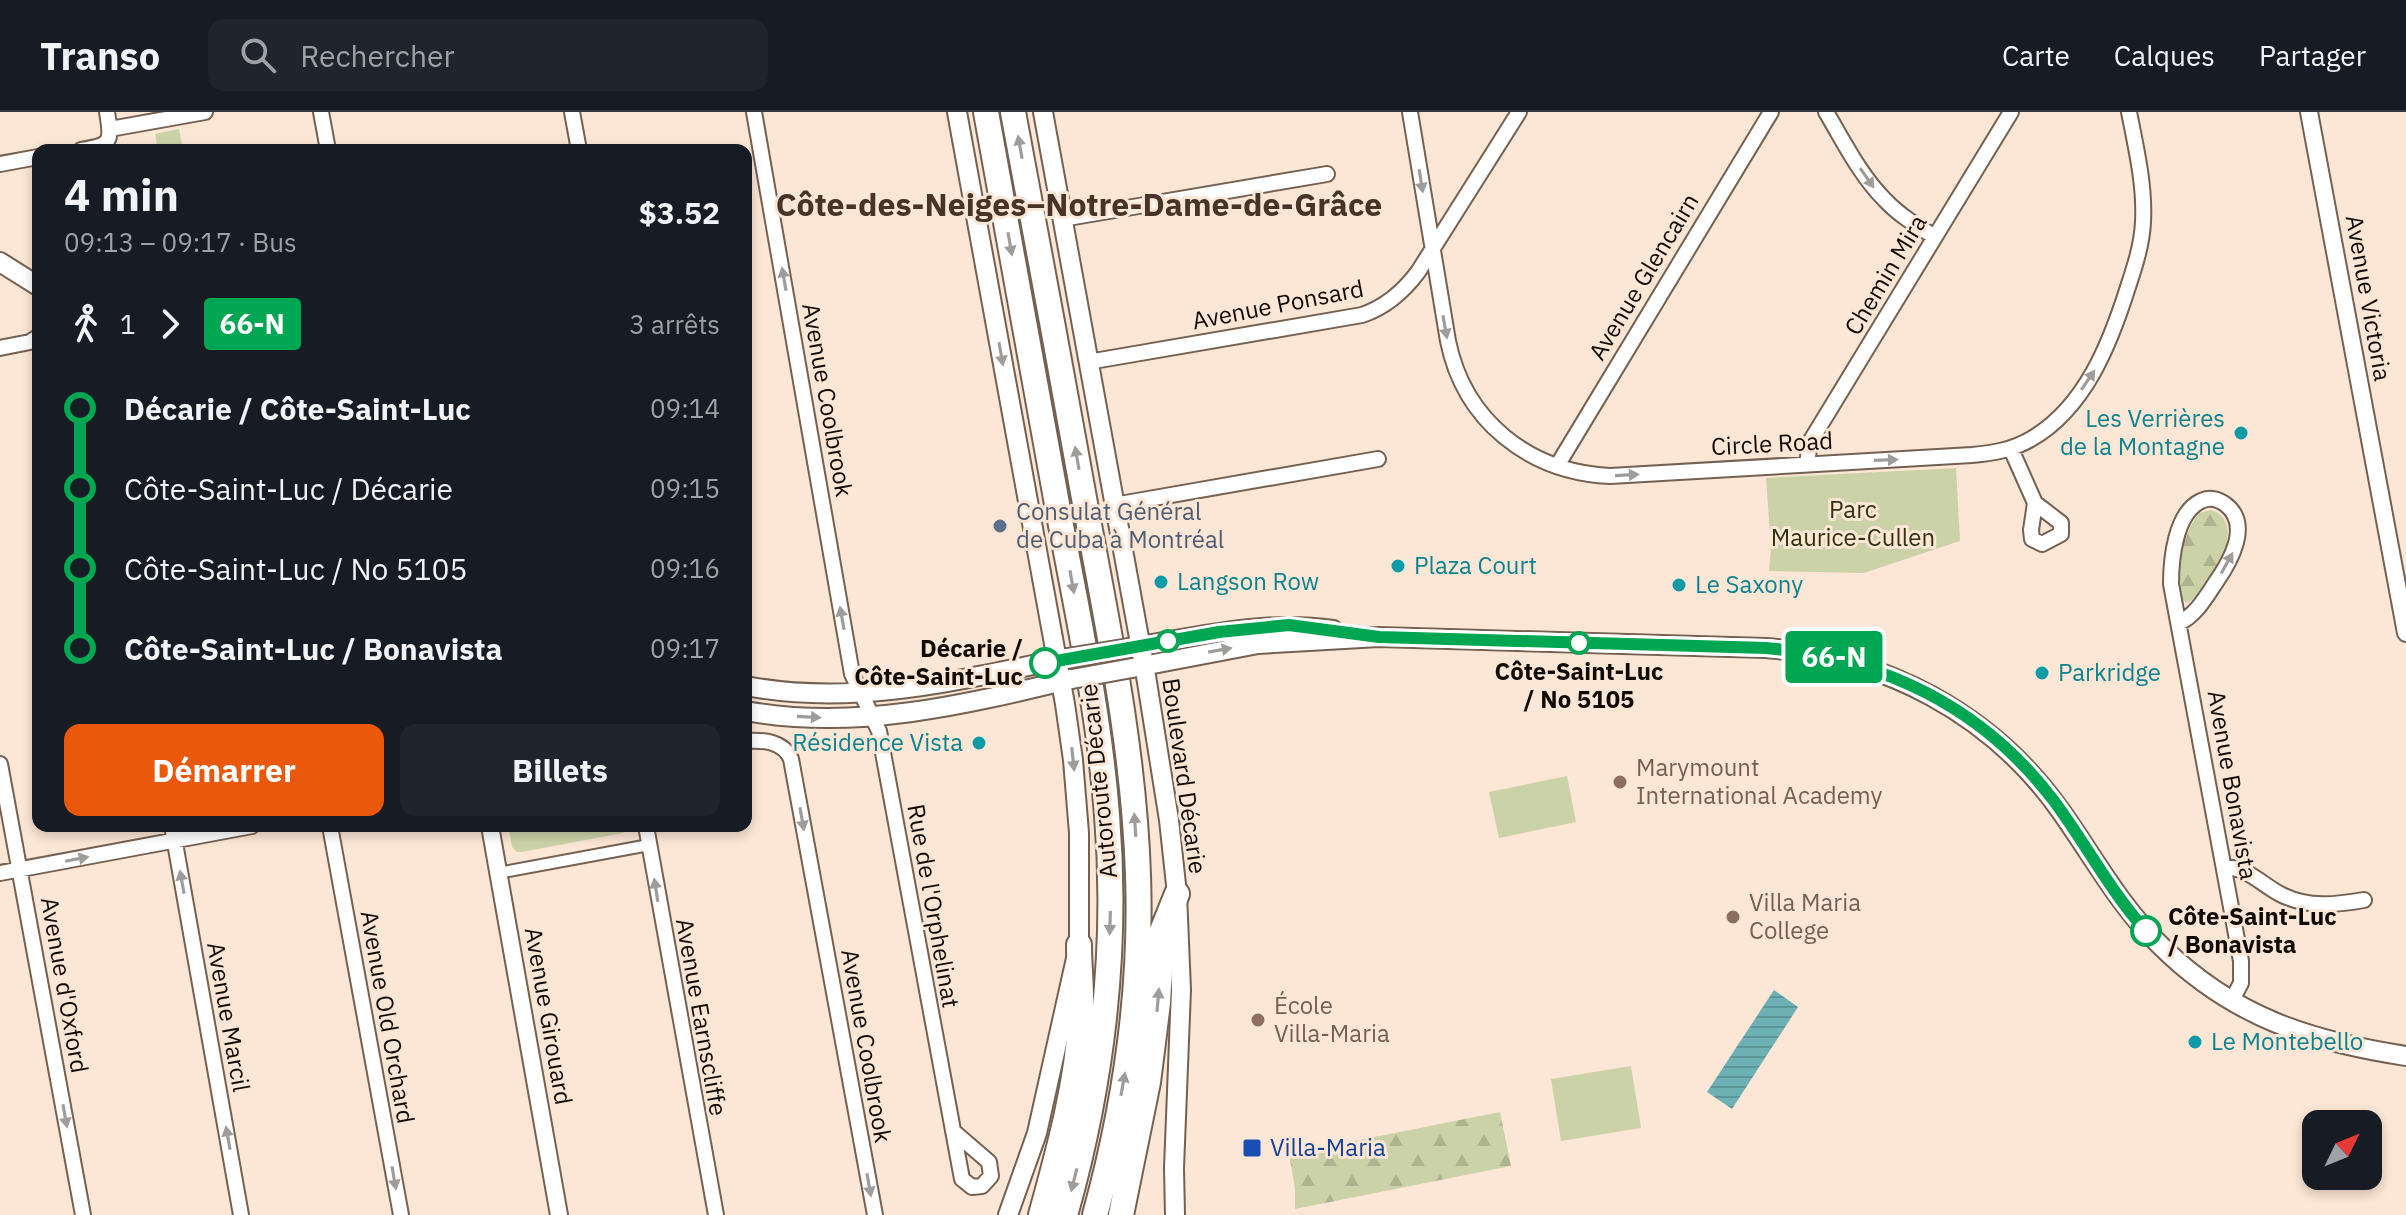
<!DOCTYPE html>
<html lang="fr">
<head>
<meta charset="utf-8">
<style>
  :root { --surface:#171b24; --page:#20242c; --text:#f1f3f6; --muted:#9ea1a6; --line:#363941; --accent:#ea580c }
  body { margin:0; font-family:"IBM Plex Sans",sans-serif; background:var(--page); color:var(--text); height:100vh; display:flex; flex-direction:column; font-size:30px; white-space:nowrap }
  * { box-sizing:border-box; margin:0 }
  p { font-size:26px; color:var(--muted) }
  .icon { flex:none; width:44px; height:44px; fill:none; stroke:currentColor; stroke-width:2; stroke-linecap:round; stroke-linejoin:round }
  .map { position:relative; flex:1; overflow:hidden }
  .sheet { position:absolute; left:32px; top:32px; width:720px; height:688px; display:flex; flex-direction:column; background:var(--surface); border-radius:16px; box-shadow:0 4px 12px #0003 }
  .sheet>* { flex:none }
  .badge { padding:0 16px; border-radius:6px; font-size:28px; line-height:52px }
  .needle { width:52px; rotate:47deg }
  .controls { position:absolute; left:2302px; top:998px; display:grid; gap:16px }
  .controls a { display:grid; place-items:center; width:80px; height:80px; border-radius:16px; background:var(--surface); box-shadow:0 4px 12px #0003; font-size:40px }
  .map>.badge { position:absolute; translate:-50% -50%; box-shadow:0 0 0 4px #fff }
  .legs { display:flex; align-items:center; gap:12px; height:88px; padding:0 32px; font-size:26px }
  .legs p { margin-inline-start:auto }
  .head { display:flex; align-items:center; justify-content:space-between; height:136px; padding:0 32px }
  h1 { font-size:44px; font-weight:700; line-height:60px }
  .primary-button { display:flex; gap:16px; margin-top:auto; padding:16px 32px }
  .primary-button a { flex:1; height:92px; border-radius:16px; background:var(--accent); color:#fff; font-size:32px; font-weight:700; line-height:92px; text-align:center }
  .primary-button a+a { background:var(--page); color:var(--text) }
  ul { padding:0 32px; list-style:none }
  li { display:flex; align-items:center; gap:28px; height:80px; font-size:30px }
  li i { display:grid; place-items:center; width:12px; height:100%; margin:0 10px; background:currentColor }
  li i::after { content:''; width:20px; height:20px; margin:-10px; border:6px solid; border-radius:50%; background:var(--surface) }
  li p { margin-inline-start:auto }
  li:first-child i { background:linear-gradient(#0000 50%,currentColor 0) }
  li:last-child i { background:linear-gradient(currentColor 50%,#0000 0) }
  header { display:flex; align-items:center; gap:48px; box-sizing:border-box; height:112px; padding:0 40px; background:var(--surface); border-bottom:2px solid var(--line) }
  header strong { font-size:38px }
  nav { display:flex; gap:44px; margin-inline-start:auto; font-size:28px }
  .search { width:560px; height:72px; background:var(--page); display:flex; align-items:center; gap:20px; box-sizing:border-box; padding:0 28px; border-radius:16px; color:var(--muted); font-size:30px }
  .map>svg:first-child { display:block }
</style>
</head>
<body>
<header>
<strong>Transo</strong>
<div class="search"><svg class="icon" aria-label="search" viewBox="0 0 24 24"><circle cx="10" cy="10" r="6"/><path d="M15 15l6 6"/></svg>Rechercher</div>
<nav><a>Carte</a><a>Calques</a><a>Partager</a></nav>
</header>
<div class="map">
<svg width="2406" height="1103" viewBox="0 0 2406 1103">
  <defs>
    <pattern id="forest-firs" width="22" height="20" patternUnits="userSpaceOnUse" patternTransform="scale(2)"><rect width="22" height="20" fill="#ccd2a8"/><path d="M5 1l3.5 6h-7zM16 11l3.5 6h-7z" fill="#aeb38f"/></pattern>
    <pattern id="water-rules" width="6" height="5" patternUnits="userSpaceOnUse" patternTransform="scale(2)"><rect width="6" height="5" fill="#6eb1b4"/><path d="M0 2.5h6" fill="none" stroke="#5e9799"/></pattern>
  </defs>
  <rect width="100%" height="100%" fill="#fce6d5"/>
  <path fill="url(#forest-firs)" d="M2211,398C2252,410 2207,483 2187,491L2181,486C2174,457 2181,425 2199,401Z
    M1500,1000L1511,1054L1295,1097V1076L1289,1042Z"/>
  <path fill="#ccd2a8" d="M179,17L183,38H158L155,22Z
    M1956,356L1960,429L1864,461L1769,459L1771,436L1766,366Z
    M1567,664L1576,710L1499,726L1489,680Z
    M515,714H629L623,721L522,740H517L512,735L509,717Z
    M1631,954L1641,1016L1561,1029L1551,967Z"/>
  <path fill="url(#water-rules)" d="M1774,878L1798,895L1732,997L1707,980Z"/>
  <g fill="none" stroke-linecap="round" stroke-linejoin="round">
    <g stroke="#746152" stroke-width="14">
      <path id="pedestrian" d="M498,761L649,733"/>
    </g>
    <g stroke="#746152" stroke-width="18">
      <path id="minor" d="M321,0L328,38
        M572,0L579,38
        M754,0L852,562L879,619L962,1067L972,1075L982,1074L991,1064L989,1050L953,1019
        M1410,0L1448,229C1464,308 1528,360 1610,364L1972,343C1994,341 2012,338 2031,327C2085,296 2110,232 2128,175C2135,154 2142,132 2143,110C2145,73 2136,36 2129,0
        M1826,0C1844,30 1860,63 1885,88C1899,103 1917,114 1935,125
        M110,17L205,0
        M81,38C112,33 112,30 107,0
        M0,52L38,45
        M1062,107L1327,62
        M0,236L30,230L38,225
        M1088,250L1362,203C1386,195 1403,180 1418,160L1519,0
        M2011,337L2035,391L2031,418L2032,427L2042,432L2061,422V411L2035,391
        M1807,352L1810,330L2011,0
        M1557,354L1771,0
        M1114,393L1378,347
        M2179,511C2196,503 2206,485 2216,470C2230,450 2252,412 2225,392C2218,387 2209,385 2201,389C2175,401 2171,448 2171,472L2241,849V871L2232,888
        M746,629C764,628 783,629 791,647L875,1103
        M0,652L83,1103
        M172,714L241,1103
        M330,714L401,1103
        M646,714L716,1103
        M2225,756C2247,754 2263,774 2282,783C2309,796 2335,793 2364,788
        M0,761L252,714"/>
    </g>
    <g stroke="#746152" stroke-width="20">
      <path id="tertiary" d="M2309,0L2406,521
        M490,714L559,1103"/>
    </g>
    <g stroke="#746152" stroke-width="22">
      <path id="secondary" d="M957,0L1065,592L1073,648L1079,721V833L1037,1021L1008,1103
        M1043,0L1146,564L1169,708L1177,782L1181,878L1174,1056L1175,1103
        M0,150L38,174
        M1129,536C1198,525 1262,508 1333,518
        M1132,556L1258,532L1379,525L1766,536C1884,545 1991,601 2060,698C2093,744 2120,795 2161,834C2233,905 2309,929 2406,944
        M746,574C855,595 959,568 1066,546
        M746,599C855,619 965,593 1071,567"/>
    </g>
    <g stroke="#746152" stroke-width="28">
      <path id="motorway" d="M986,0C1010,131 1033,262 1057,392C1076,495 1099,598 1107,703C1118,838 1102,973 1065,1103
        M1013,0C1037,129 1061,257 1084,386C1107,511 1134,636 1138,763C1142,876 1125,994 1095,1103
        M1041,1103C1059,1038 1078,969 1081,901C1082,879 1079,855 1079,833
        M1121,1103L1148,970L1158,891L1162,819L1177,782"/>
    </g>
    <use href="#pedestrian" stroke="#fff" stroke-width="10"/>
    <use href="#minor" stroke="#fff" stroke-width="14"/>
    <use href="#tertiary" stroke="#fff" stroke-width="16"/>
    <use href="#secondary" stroke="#fff" stroke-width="18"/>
    <use href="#motorway" stroke="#fff" stroke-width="24"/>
    <g stroke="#746152" stroke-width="22" stroke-linecap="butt">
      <path id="secondary-bridge" d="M1068,546L1129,536
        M1072,567L1132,556"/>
    </g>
    <use href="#secondary-bridge" stroke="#fff" stroke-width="18"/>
  </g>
  <defs><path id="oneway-solid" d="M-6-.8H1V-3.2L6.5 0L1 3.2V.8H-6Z" transform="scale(2)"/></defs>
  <g fill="#9f9d9b">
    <use href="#oneway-solid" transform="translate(1020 35) rotate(-100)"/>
    <use href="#oneway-solid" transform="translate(1867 66) rotate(55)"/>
    <use href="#oneway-solid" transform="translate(1421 69) rotate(81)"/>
    <use href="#oneway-solid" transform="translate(1010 132) rotate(80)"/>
    <use href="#oneway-solid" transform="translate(784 167) rotate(-100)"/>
    <use href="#oneway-solid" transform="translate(1445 215) rotate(80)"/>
    <use href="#oneway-solid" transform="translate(1001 242) rotate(80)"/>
    <use href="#oneway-solid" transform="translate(2088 268) rotate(-56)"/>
    <use href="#oneway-solid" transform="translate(1077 346) rotate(-100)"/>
    <use href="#oneway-solid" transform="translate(1886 348) rotate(-2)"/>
    <use href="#oneway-solid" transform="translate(1627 363) rotate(-3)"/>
    <use href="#oneway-solid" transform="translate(2227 451) rotate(-61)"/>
    <use href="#oneway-solid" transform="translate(1072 470) rotate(80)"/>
    <use href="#oneway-solid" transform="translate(842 506) rotate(-100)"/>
    <use href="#oneway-solid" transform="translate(1220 538) rotate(-10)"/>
    <use href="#oneway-solid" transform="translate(809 605) rotate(3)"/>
    <use href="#oneway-solid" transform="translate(1073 647) rotate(84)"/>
    <use href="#oneway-solid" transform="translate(802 707) rotate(80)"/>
    <use href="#oneway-solid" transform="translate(1135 713) rotate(-94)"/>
    <use href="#oneway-solid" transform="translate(77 747) rotate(-11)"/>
    <use href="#oneway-solid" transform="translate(182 770) rotate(-100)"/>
    <use href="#oneway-solid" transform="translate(656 778) rotate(-99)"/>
    <use href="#oneway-solid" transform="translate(1110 811) rotate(92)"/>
    <use href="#oneway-solid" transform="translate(1158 888) rotate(-85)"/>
    <use href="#oneway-solid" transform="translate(1123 972) rotate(-80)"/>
    <use href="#oneway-solid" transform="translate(65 1004) rotate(80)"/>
    <use href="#oneway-solid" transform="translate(228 1026) rotate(-100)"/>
    <use href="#oneway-solid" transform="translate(394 1066) rotate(80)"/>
    <use href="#oneway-solid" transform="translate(1074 1068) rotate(104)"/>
    <use href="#oneway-solid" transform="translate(869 1073) rotate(80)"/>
  </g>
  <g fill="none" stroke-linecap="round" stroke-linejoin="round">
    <g stroke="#fff" stroke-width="18">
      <path id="line-1" d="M1045,551L1219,520L1289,513L1379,525L1766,536C1882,546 1983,595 2054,689C2086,732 2110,779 2146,819"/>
    </g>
    <use href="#line-1" stroke="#00a651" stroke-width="12"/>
  </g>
  <g fill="#0f9aa8" stroke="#fce6d5" stroke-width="3">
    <circle cx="2241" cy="321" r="8"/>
    <circle cx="1398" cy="454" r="8"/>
    <circle cx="1161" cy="470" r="8"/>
    <circle cx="1679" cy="473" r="8"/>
    <circle cx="2042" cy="561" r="8"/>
    <circle cx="979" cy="631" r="8"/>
    <circle cx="2195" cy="930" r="8"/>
  </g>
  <circle fill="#5c6f8a" stroke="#fce6d5" stroke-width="3" cx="1000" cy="414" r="8"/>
  <g fill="#fff" stroke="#00a651" stroke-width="4">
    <circle cx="1168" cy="529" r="10"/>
    <circle cx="1579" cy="531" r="10"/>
    <circle cx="1045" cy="551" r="14"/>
    <circle cx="2146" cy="819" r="14"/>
  </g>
  <g fill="#8d6e63" stroke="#fce6d5" stroke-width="3">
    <circle cx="1620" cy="670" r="8"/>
    <circle cx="1733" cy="805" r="8"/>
    <circle cx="1258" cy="908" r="8"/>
  </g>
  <rect fill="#1a4fb4" stroke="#fce6d5" stroke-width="3" x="1242" y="1026" width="20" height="20" rx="4"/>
  <g text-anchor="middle" stroke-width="6" stroke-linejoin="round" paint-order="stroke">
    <g font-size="24" fill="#100a05" stroke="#fce6d5">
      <text transform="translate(1886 163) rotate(-59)" y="8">Chemin Mira</text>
      <text transform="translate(1644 165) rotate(-59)" y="8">Avenue Glencairn</text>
      <text transform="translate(2368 186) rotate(80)" y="8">Avenue Victoria</text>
      <text transform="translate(1278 193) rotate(-11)" y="8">Avenue Ponsard</text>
      <text transform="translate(827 288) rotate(80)" y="8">Avenue Coolbrook</text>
      <text transform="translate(1772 332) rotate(-3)" y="8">Circle Road</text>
      <text transform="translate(1184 664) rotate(82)" y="8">Boulevard Décarie</text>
      <text transform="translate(1099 669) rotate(-96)" y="8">Autoroute Décarie</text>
      <text transform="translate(2232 673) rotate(80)" y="8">Avenue Bonavista</text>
      <text transform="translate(933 794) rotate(80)" y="8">Rue de l'Orphelinat</text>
      <text transform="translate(64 873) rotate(80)" y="8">Avenue d'Oxford</text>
      <text transform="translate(548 904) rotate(80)" y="8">Avenue Girouard</text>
      <text transform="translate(228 905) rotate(80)" y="8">Avenue Marcil</text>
      <text transform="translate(387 905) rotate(80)" y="8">Avenue Old Orchard</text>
      <text transform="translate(701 905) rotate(80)" y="8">Avenue Earnscliffe</text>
      <text transform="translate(866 934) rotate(80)" y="8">Avenue Coolbrook</text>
    </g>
    <g font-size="24" fill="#0d838f" stroke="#fce6d5" text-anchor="start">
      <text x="2225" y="315" text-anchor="end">Les Verrières<tspan x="2225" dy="28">de la Montagne</tspan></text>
      <text x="1414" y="462">Plaza Court</text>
      <text x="1177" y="478">Langson Row</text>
      <text x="1695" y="481">Le Saxony</text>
      <text x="2058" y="569">Parkridge</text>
      <text x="963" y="639" text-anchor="end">Résidence Vista</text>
      <text x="2211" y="938">Le Montebello</text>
    </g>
    <g font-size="24" fill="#2f340c" stroke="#fce6d5">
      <text x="1853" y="406">Parc<tspan x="1853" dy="28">Maurice-Cullen</tspan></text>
    </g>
    <g font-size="24" fill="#4e5e75" stroke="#fce6d5" text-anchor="start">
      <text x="1016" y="408">Consulat Général<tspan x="1016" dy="28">de Cuba à Montréal</tspan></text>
    </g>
    <g font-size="24" font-weight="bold" fill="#100a05" stroke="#fce6d5" text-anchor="end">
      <text x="1023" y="545">Décarie /<tspan x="1023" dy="28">Côte-Saint-Luc</tspan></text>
      <text x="1579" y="568" text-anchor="middle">Côte-Saint-Luc<tspan x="1579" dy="28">/ No 5105</tspan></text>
      <text x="2168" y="813" text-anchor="start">Côte-Saint-Luc<tspan x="2168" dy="28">/ Bonavista</tspan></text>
    </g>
    <g font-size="24" fill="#785e54" stroke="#fce6d5" text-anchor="start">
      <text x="1636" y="664">Marymount<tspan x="1636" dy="28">International Academy</tspan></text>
      <text x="1749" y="799">Villa Maria<tspan x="1749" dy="28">College</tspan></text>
      <text x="1274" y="902">École<tspan x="1274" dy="28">Villa-Maria</tspan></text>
    </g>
    <g font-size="24" fill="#164399" stroke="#fce6d5" text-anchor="start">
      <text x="1270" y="1044">Villa-Maria</text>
    </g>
    <g font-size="32" font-weight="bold" fill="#453427" stroke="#fce6d5">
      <text x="1079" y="104">Côte-des-Neiges–Notre-Dame-de-Grâce</text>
    </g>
  </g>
</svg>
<div class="controls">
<a><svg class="needle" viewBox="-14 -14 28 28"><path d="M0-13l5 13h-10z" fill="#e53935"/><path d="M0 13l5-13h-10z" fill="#9ea1a6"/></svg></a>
</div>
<b class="badge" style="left:1834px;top:545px;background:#00a651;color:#fff">66-N</b>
<section class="sheet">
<div class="head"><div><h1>4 min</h1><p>09:13 – 09:17 · Bus</p></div><b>$3.52</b></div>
<div class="legs"><svg class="icon" aria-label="walk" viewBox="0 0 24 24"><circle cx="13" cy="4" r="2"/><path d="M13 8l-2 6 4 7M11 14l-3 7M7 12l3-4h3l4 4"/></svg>1<svg class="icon" aria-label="forward" viewBox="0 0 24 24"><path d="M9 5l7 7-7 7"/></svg><b class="badge" style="background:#00a651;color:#fff">66-N</b><p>3 arrêts</p></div>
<ul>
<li><i style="color:#00a651"></i><b>Décarie / Côte-Saint-Luc</b><p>09:14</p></li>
<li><i style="color:#00a651"></i><span>Côte-Saint-Luc / Décarie</span><p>09:15</p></li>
<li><i style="color:#00a651"></i><span>Côte-Saint-Luc / No 5105</span><p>09:16</p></li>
<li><i style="color:#00a651"></i><b>Côte-Saint-Luc / Bonavista</b><p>09:17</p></li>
</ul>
<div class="primary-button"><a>Démarrer</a><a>Billets</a></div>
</section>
</div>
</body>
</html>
